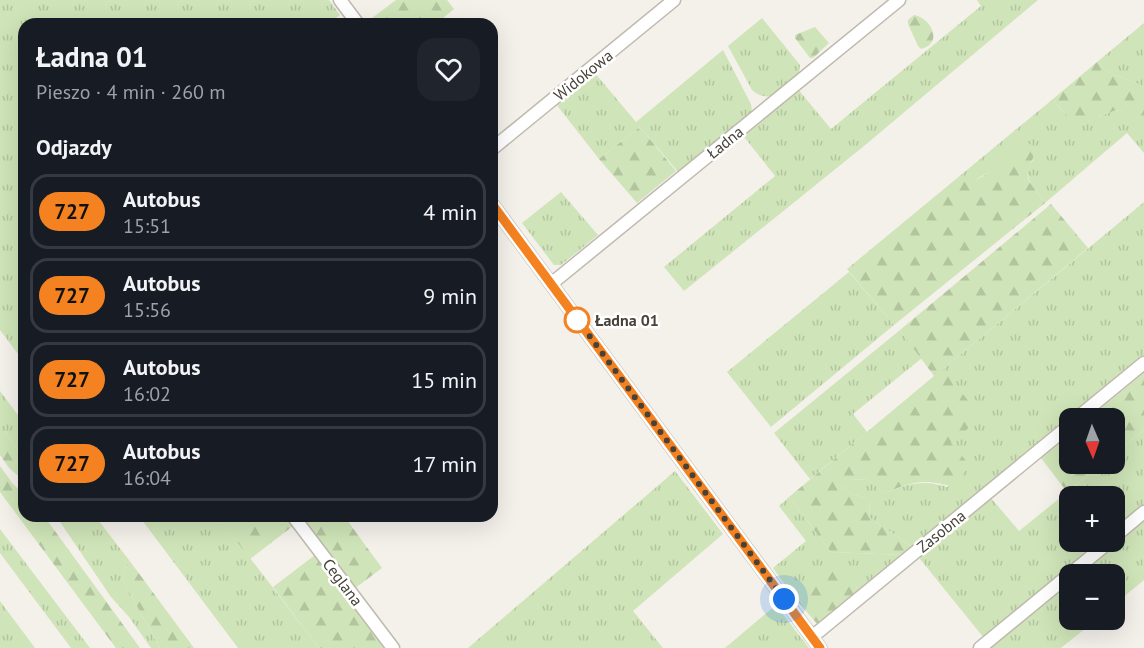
<!DOCTYPE html>
<html lang="pl">
<head>
<meta charset="utf-8">
<style>
  :root { --surface:#171b24; --page:#20242c; --text:#f1f3f6; --muted:#9ea1a6; --line:#363941 }
  body { margin:0; font-family:"PT Sans",sans-serif; background:var(--page); color:var(--text); height:100vh; display:flex; flex-direction:column; font-size:22px; white-space:nowrap }
  * { box-sizing:border-box; margin:0 }
  p { font-size:20px; color:var(--muted) }
  .icon { flex:none; width:33px; height:33px; fill:none; stroke:currentColor; stroke-width:2; stroke-linecap:round; stroke-linejoin:round }
  .map { position:relative; flex:1; overflow:hidden }
  .drawer { position:absolute; left:18px; top:18px; width:480px; height:504px; display:flex; flex-direction:column; background:var(--surface); border-radius:18px; box-shadow:0 6px 24px #0002 }
  .drawer>* { flex:none }
  .badge { padding:0 12px; border-radius:20px; font-size:21px; line-height:39px }
  .needle { width:39px; rotate:178deg }
  .controls { position:absolute; left:1059px; top:408px; display:grid; gap:12px }
  .controls a { display:grid; place-items:center; width:66px; height:66px; border-radius:12px; background:var(--surface); box-shadow:0 6px 24px #0002; font-size:30px }
  .you { position:absolute; width:30px; height:30px; margin:-15px; border:4px solid #fff; border-radius:50%; background:#1a73e8; box-shadow:0 0 0 9px #1a73e833 }
  .map>.badge { position:absolute; translate:-50% -50%; box-shadow:0 0 0 3px #fff }
  h2 { padding:0 18px; font-size:22px; line-height:54px }
  .round { display:grid; place-items:center; flex:none; width:63px; height:63px; border-radius:18px; background:var(--page) }
  .head { display:flex; align-items:center; justify-content:space-between; height:102px; padding:0 18px }
  h1 { font-size:28px; font-weight:700; line-height:45px }
  ul { padding:0; list-style:none }
  li { display:flex; align-items:center; gap:18px; height:75px; margin:0 12px 9px; padding:0 6px; border:3px solid var(--line); border-radius:18px }
  li div { flex:1 }
  li b { display:block; font-size:22px }
  li em { font-style:normal }
  li .badge { min-width:66px; font-weight:700; text-align:center }
  .map>svg:first-child { display:block }
</style>
</head>
<body>
<div class="map">
<svg width="1144" height="648" viewBox="0 0 1144 648">
  <defs>
    <pattern id="grass-tufts" width="24" height="20" patternUnits="userSpaceOnUse" patternTransform="scale(1.5)"><rect width="24" height="20" fill="#cfe4b8"/><path d="M3 7l-1-3M5 7V3M7 7l1-3M15 17l-1-3M17 17v-4M19 17l1-3" fill="none" stroke="#b3c59f"/></pattern>
    <pattern id="forest-firs" width="22" height="20" patternUnits="userSpaceOnUse" patternTransform="scale(1.5)"><rect width="22" height="20" fill="#cfe4b8"/><path d="M5 1l3.5 6h-7zM16 11l3.5 6h-7z" fill="#b3c59f"/></pattern>
  </defs>
  <rect width="100%" height="100%" fill="#f4f1eb"/>
  <path fill="url(#grass-tufts)" d="M0,0H329L340,15L328,24H24V362L0,330Z
    M977,0H1038L864,146L684,291L664,267L775,176L741,133L797,88L831,129L981,6Z
    M762,18L800,65L798,79C783,90 769,105 752,90L728,46Z
    M1144,23V87L1132,81L1113,75L1097,62Z
    M723,50L751,104L752,111L749,118L679,173L640,127L599,159L556,104L594,72L636,122Z
    M1053,99C1058,107 1061,111 1069,116C1092,129 1099,112 1120,110L1135,126L1144,119V153L1127,133L1045,203C1035,187 1020,179 1033,160L988,173L971,182L963,183L956,179Z
    M561,192L598,235L561,265H554L522,223Z
    M1144,202V357L914,548L870,518L869,499L852,494L842,487L849,479L869,480L884,493C910,484 921,479 948,487L951,443L943,369Z
    M849,272L894,325L771,427L727,372Z
    M900,330L922,358L853,414L867,432L810,479L774,433Z
    M0,391L24,423V481L9,468L23,457L0,425Z
    M1144,430V507L1115,531L1114,496H1070V542H1102L984,638L920,559L922,554L991,498L1019,531L1102,464H1114L1115,453Z
    M675,471L723,534L633,611L663,648H468Z
    M789,497L831,552L904,555L860,591L835,561L793,596L773,568L806,541L779,506Z
    M56,516H95L129,560L122,579L160,648H151L129,617L111,597Z
    M139,516H218L319,648H238Z
    M1144,517V580L1115,604L1114,574H1074Z
    M0,529L90,648H71L0,553Z
    M1069,578L1070,620H1096L1061,648H985Z
    M0,601L35,648H0Z
    M776,605L809,648H725Z"/>
  <path fill="url(#forest-firs)" d="M396,0H447L454,9L436,24H377L372,18Z
    M914,15C931,18 944,43 921,49L918,46L908,24V20Z
    M815,27L829,43L813,58H810L795,38V35Z
    M1097,62L1113,75L1132,81L1144,87V119L1135,127L1120,110C1111,111 1105,114 1097,118C1078,127 1063,115 1053,99Z
    M640,127L676,171L637,203L599,159Z
    M1022,142C1047,144 1025,166 1028,178C1029,183 1041,197 1045,203L894,325L847,269L956,179C980,191 1006,156 1022,142Z
    M1051,204L1088,248L943,369L970,403L971,426L951,443L967,462L958,486C947,487 938,482 928,482C913,481 898,488 884,493L869,480L850,479L842,487L852,494L869,499L870,518L914,548L904,555L831,552L789,497L934,376L900,330Z
    M1144,373V430L1115,453L1114,418H1089Z
    M0,425L23,457L9,468L0,455Z
    M1069,434L1070,464H1102L1067,492L1041,458Z
    M0,466L13,484L24,494V516H44L140,648H116L0,492Z
    M218,516H285L293,526L250,559Z
    M298,516H344L382,568L354,589Z
    M315,555L384,648H319L273,587Z
    M129,560L194,648H160L122,579Z
    M835,560L860,591L819,626L793,596Z"/>
  <g fill="none" stroke-linecap="round" stroke-linejoin="round">
    <g stroke="#bfb9ae" stroke-width="15">
      <path id="minor" d="M340,0L358,24
        M492,149L674,0
        M492,204L820,648
        M551,284L899,0
        M1077,418L1144,363
        M293,516L393,648
        M1114,537L1144,512
        M812,637L1070,425
        M980,648L1109,542"/>
    </g>
    <use href="#minor" stroke="#fff" stroke-width="12"/>
  </g>
  <g fill="none" stroke-linecap="round" stroke-linejoin="round">
    <g stroke="#fff" stroke-width="14">
      <path id="line" d="M492,204L820,648"/>
    </g>
    <use href="#line" stroke="#f58220" stroke-width="9"/>
    <path stroke="#474239" stroke-width="6" stroke-dasharray="0 10.8" d="M577,320L574,315L784,599"/>
  </g>
  <circle fill="#fff" stroke="#f58220" stroke-width="3" cx="577" cy="320" r="12"/>
  <g text-anchor="middle" stroke-width="5" stroke-linejoin="round" paint-order="stroke">
    <g font-size="16" fill="#474239" stroke="#fff">
      <text transform="translate(583 75) rotate(-39)" y="6">Widokowa</text>
      <text transform="translate(725 142) rotate(-39)" y="6">Ładna</text>
      <text transform="translate(941 531) rotate(-39)" y="6">Zasobna</text>
      <text transform="translate(343 582) rotate(53)" y="6">Ceglana</text>
    </g>
    <g font-size="16" font-weight="bold" fill="#474239" stroke="#fff" text-anchor="start">
      <text x="595" y="326">Ładna 01</text>
    </g>
  </g>
</svg>
<div class="controls">
<a><svg class="needle" viewBox="-14 -14 28 28"><path d="M0-13l5 13h-10z" fill="#e53935"/><path d="M0 13l5-13h-10z" fill="#9ea1a6"/></svg></a>
<a>+</a>
<a>−</a>
</div>
<div class="you" style="left:784px;top:599px"></div>
<section class="drawer">
<div class="head"><div><h1>Ładna 01</h1><p>Pieszo · 4 min · 260 m</p></div><a class="round"><svg class="icon" aria-label="heart" viewBox="0 0 24 24"><path d="M12 20l-8-8c-3-5 5-10 8-4 3-6 11-1 8 4z"/></svg></a></div>
<h2>Odjazdy</h2>
<ul>
<li><span class="badge" style="background:#f58220;color:#111">727</span><div><b>Autobus</b><p>15:51</p></div><em>4 min</em></li>
<li><span class="badge" style="background:#f58220;color:#111">727</span><div><b>Autobus</b><p>15:56</p></div><em>9 min</em></li>
<li><span class="badge" style="background:#f58220;color:#111">727</span><div><b>Autobus</b><p>16:02</p></div><em>15 min</em></li>
<li><span class="badge" style="background:#f58220;color:#111">727</span><div><b>Autobus</b><p>16:04</p></div><em>17 min</em></li>
</ul>
</section>
</div>
</body>
</html>
